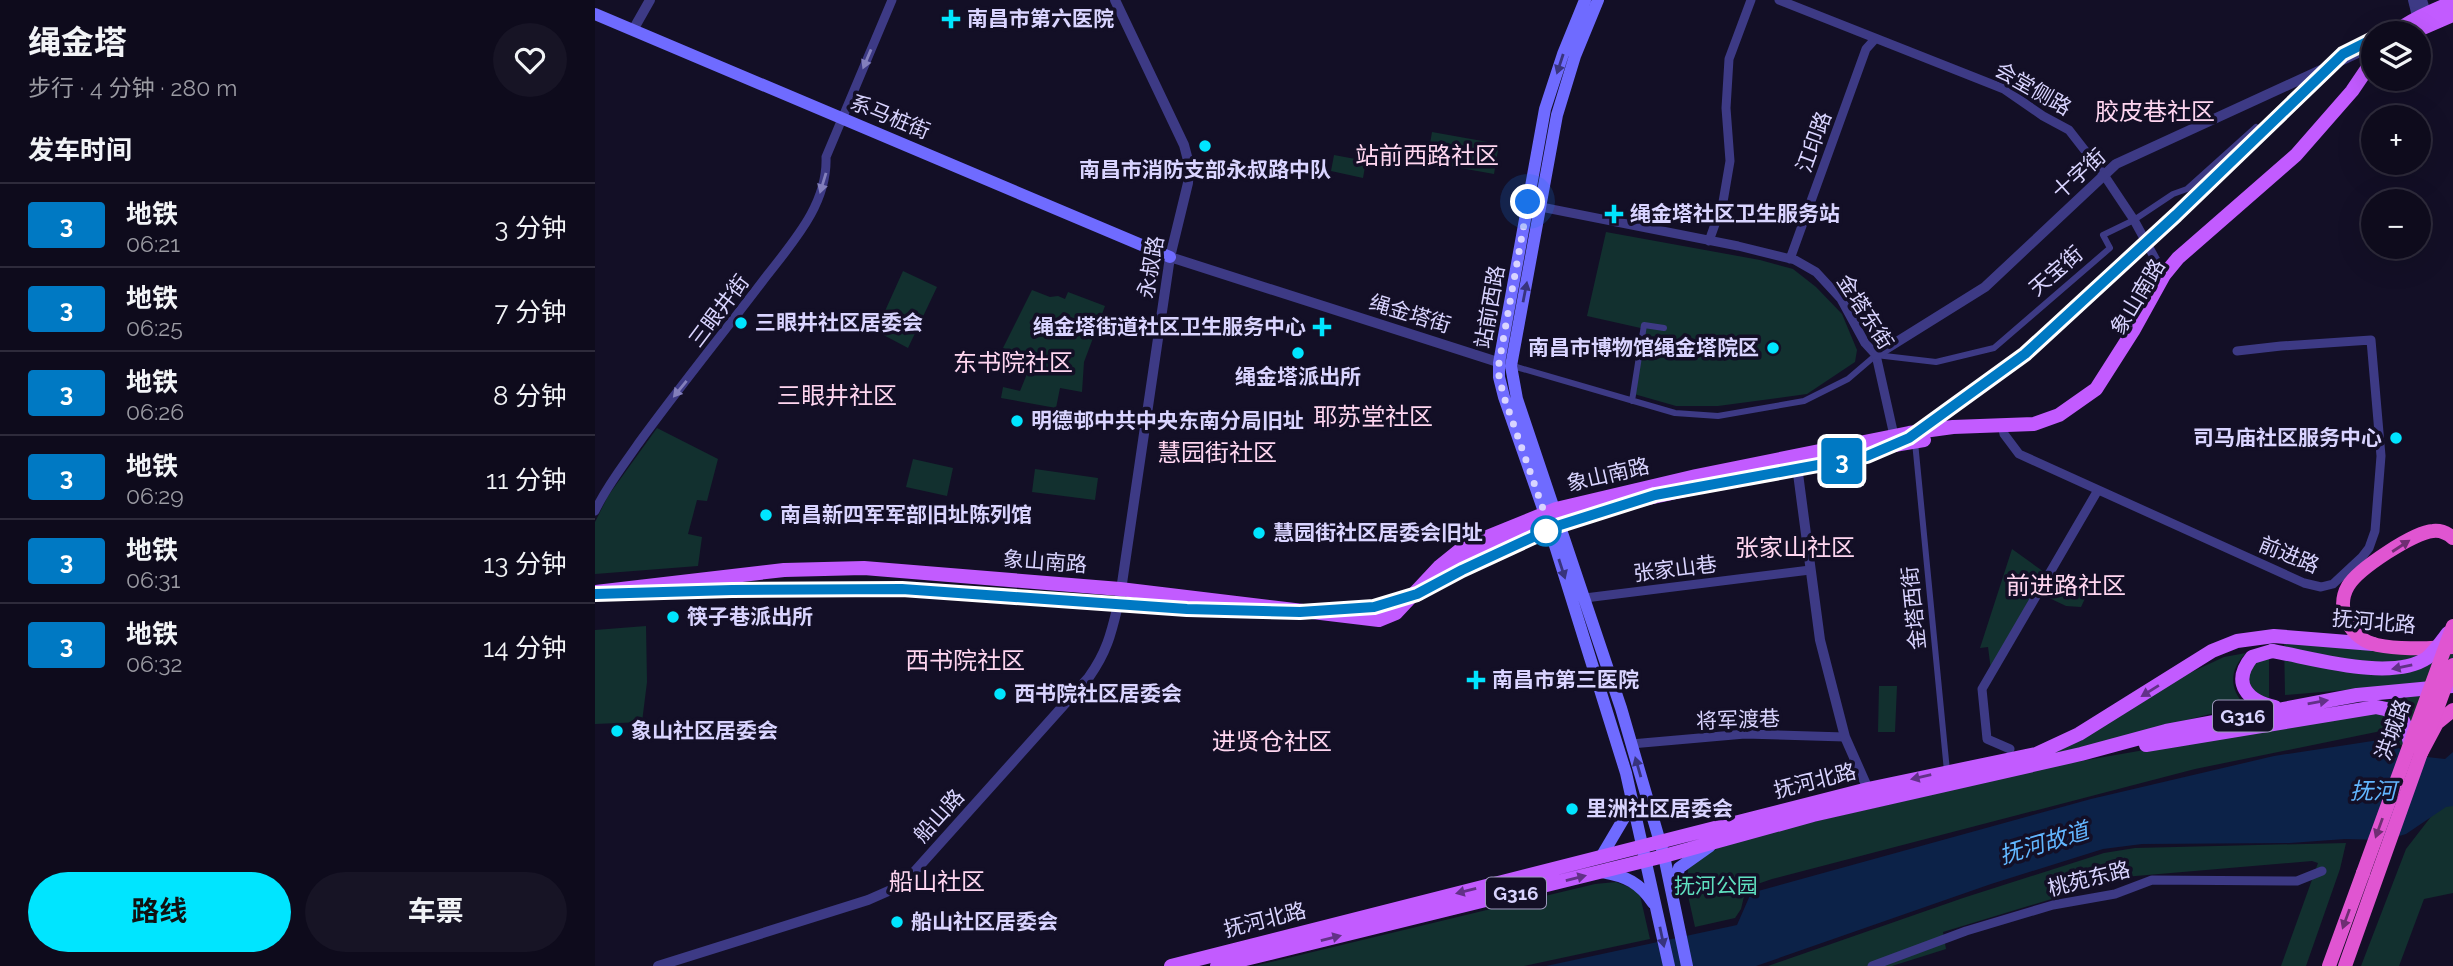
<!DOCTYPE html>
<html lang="zh">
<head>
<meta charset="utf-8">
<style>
  :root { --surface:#0e0b1c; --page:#171425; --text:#f1f3f6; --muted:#9b9ba3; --line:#2e2b3b; --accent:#00e5ff }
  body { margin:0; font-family:Raleway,"Noto Sans SC",sans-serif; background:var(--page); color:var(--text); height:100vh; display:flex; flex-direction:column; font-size:26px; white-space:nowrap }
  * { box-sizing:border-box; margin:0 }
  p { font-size:23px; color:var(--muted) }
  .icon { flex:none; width:38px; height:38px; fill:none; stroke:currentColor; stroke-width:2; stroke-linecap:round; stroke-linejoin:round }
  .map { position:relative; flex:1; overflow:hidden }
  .side { display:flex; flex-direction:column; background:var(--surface); width:595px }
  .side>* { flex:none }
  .badge { padding:0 14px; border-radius:5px; font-size:24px; line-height:46px }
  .tools { position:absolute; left:1766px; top:21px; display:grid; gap:14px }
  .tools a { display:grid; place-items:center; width:70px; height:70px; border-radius:50%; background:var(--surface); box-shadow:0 7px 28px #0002,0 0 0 2px var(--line); font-size:35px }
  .you { position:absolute; width:35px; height:35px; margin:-18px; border:5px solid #fff; border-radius:50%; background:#1a73e8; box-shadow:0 0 0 10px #1a73e833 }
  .map>.badge { position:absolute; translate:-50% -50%; box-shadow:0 0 0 4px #fff }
  h2 { padding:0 28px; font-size:26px; line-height:63px }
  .round { display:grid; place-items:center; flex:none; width:74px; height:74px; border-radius:37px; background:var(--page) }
  .summary { display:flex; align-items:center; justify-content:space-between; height:119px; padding:0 28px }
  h1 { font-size:33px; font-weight:700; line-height:52px }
  .cta { display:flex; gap:14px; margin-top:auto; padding:14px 28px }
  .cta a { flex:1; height:80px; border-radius:42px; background:var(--accent); color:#111; font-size:28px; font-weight:700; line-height:80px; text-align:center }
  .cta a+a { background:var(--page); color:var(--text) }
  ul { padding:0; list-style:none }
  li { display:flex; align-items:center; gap:21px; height:84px; padding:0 28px; border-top:2px solid var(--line) }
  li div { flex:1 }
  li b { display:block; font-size:26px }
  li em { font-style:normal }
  li .badge { min-width:77px; font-weight:700; text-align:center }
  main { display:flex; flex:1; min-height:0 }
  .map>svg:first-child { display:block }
</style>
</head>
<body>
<main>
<section class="side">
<div class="summary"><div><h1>绳金塔</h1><p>步行 · 4 分钟 · 280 m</p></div><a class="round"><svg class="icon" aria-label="heart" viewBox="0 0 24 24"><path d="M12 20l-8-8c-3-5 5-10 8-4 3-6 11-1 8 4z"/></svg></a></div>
<h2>发车时间</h2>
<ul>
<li><span class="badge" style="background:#0079c3;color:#fff">3</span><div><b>地铁</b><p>06:21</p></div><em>3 分钟</em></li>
<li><span class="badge" style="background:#0079c3;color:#fff">3</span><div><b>地铁</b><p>06:25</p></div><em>7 分钟</em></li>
<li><span class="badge" style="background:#0079c3;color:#fff">3</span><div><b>地铁</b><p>06:26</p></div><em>8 分钟</em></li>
<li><span class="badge" style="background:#0079c3;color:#fff">3</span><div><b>地铁</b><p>06:29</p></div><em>11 分钟</em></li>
<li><span class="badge" style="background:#0079c3;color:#fff">3</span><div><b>地铁</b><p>06:31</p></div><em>13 分钟</em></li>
<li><span class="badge" style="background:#0079c3;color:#fff">3</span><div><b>地铁</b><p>06:32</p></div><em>14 分钟</em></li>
</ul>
<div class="cta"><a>路线</a><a>车票</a></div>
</section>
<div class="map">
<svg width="1858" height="966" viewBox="0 0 1858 966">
  <rect width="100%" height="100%" fill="#130f26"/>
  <path fill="#12302f" d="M837,132L904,144L899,174L832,162Z
    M739,155L771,161L768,178L736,171Z
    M1011,232L1165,260L1198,269L1221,287L1247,314L1262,350L1260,362L1212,394L1123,406H1081L1039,394L1050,329L992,316Z
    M308,271L342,287L313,348L281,331Z
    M437,290L455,297L463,296L470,299L473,292L510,306L489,362L487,392L465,388L461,408L406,398L408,387L425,391L436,364L434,360L408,348Z
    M62,428L123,459L112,501L102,500L93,534L107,537L103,566L0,574V522L13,496Z
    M318,459L358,468L352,496L311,487Z
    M440,469L503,478L500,500L437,492Z
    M1417,549L1449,572L1396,670L1393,647L1385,648Z
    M1460,571L1495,588L1486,607L1471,606L1448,595Z
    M51,626L52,682L47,722L0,724V630Z
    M1689,639L1858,648V681L1690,695Z
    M1651,653C1634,670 1634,689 1650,705L1449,757L1588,676L1629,657Z
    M1674,656V699L1658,695L1652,670L1654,665Z
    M1284,686H1302L1300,732H1283Z
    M1839,693L1817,753L1786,731L1600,769L1177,879L1151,888L1146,909L1140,918L1100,927L1092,891L1093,867L1121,849L1153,837L1469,764L1745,716L1814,694Z
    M1845,805L1858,806V893L1829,899L1804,966H1766L1811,849Z
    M1751,843L1745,869L1711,966H1686L1723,863L1717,861L1529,877L1348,932L1351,949L1297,966H1173L1368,898L1509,853L1540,848Z
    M1021,882L1044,891L1055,939L929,966H659L1000,884Z"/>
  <path fill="#0c2248" d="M1784,740L1823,756L1850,759L1858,752V806L1851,807L1811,834L1791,840L1750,839L1695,843L1547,844L1508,849L1396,884L1161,966H951L1142,925L1156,893L1496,799L1679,756Z"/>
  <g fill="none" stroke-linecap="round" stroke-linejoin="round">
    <path stroke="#3d3a85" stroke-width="6" d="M918,366L1080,413L1123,416L1209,401L1253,379L1281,355L1341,362L1399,348L1515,248L1508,235L1539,220L1578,194L1592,189L1661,127
      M1037,401L1049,325L1069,328
      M1320,442L1352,771"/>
    <path stroke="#3d3a85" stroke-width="9" d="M1184,0L1409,89L1448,116L1474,130L1509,175L1539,220L1569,275
      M946,207L1143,246L1200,260L1221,272L1246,299L1270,343L1281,355L1300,440
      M1114,241L1128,202L1135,161L1131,108L1134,59L1156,0
      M1195,259L1271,49L1280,39
      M1407,425L1409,434L1424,454L1709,583L1726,587L1738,584L1767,557L1774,548L1780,531L1786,456L1776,340L1686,346L1642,351
      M0,511C11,487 28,466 43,444C83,389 126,336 167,282C195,245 233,206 231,157L297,0
      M990,598L1215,570
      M1036,744L1150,734L1250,737
      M1415,749L1392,739L1387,689L1503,490
      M1277,966L1371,931L1458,905L1520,894L1557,880L1702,881L1727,871"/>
    <path stroke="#3d3a85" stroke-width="10" d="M1818,0L1824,24
      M1827,0L1833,19
      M38,30L55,0
      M575,257L909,364
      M1281,355L1390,287L1521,164L1778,46
      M1202,466L1225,640L1250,737L1273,789
      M63,966L273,900L298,889L320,871L494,677C514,649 517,629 525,597L575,257L593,183L594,164L589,145L520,0"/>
    <path stroke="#6f6bff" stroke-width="12" d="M990,0L968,54L950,109L904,363V377L909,397L953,523L1031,773L1074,966
      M1003,0L980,56L962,115L916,366L922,399L1026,708L1069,856L1092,966
      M0,14L575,257
      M1006,857L1032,813L1035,800
      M1007,872C1031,876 1045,883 1058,903
      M1080,888L1084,868L1115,846"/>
    <path stroke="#c25bff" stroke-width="14" d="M1799,33C1817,19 1837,11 1858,2
      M1816,33L1858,15
      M844,578C914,520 1017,507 1104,487C1178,470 1254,452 1329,440
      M0,592L189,570L269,568L525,589L784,620L801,613L844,567L870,546L961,509L1101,476L1314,433L1358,427L1439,424L1464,415L1501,389L1538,331L1569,275L1583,258L1701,155L1757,91L1778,60
      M1677,651L1657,657C1636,683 1652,701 1680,707
      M1551,745L1781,707C1807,711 1809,718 1815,743
      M576,966L1273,789L1441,754L1484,734L1617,651L1642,641L1679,636L1778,644
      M622,966L1069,856L1218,815L1486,754L1571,731L1762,695L1858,686"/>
    <path stroke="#e055d1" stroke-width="14" d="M1858,538C1852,533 1846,530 1838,531C1819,532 1763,569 1753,586C1739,610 1757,640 1782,645C1806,650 1833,648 1858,647
      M1734,966L1768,873
      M1750,966L1826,753L1842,723L1858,710"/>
    <path stroke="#c25bff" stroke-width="14" d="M1677,651C1718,658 1796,682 1832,658C1840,651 1847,641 1853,633"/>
    <path stroke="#e055d1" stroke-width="14" d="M1826,753L1858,665
      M1768,873L1858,626"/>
  </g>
  <defs><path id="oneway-solid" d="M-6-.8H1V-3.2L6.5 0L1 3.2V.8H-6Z" transform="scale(1.75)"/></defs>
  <g fill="#837fbc">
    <use href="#oneway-solid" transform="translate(272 59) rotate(113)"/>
    <use href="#oneway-solid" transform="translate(228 183) rotate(107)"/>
    <use href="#oneway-solid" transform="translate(85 389) rotate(129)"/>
  </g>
  <g fill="#38347d">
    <use href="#oneway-solid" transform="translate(965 64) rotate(108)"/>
    <use href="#oneway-solid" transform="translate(930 292) rotate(-79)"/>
    <use href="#oneway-solid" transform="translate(967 569) rotate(72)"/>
    <use href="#oneway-solid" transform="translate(1043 767) rotate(-106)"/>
    <use href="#oneway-solid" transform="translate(1067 937) rotate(78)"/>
  </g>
  <g fill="#6f2e73">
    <use href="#oneway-solid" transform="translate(1806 546) rotate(-33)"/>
    <use href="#oneway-solid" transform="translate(1784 828) rotate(110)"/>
    <use href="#oneway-solid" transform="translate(1751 919) rotate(110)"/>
  </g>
  <g fill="#623188">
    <use href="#oneway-solid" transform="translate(1807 667) rotate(168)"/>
    <use href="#oneway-solid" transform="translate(1555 691) rotate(148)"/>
    <use href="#oneway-solid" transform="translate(1723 702) rotate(-10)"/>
    <use href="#oneway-solid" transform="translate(1326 777) rotate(167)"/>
    <use href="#oneway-solid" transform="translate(981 878) rotate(-14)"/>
    <use href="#oneway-solid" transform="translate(871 891) rotate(166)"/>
    <use href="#oneway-solid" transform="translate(736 938) rotate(-14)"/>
  </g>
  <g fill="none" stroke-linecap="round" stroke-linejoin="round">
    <g stroke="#fff" stroke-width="16">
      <path id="line" d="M0,594L137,590L307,589L592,609L705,612L779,607L822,594L867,570L962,526L1060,495L1272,456L1314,438L1430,354L1581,215L1748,54L1778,39"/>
    </g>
    <use href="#line" stroke="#0079c3" stroke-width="10"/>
    <path stroke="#d9d4ff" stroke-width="7" stroke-dasharray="0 12.6" d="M933,202L904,363V377L909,397L953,523L951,531"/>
  </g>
  <g fill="#00e5ff" stroke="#130f26" stroke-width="2.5">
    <path d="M352.5 8.5h7v7h7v7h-7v7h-7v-7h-7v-7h7z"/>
    <circle cx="610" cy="146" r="7"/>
    <path d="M1015.5 203.5h7v7h7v7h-7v7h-7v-7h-7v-7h7z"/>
    <circle cx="146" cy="323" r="7"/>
    <path d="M723.5 316.5h7v7h7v7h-7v7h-7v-7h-7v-7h7z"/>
    <circle cx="1178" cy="348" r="7"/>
    <circle cx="703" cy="353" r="7"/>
    <circle cx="422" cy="421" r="7"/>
    <circle cx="1801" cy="438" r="7"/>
    <circle cx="171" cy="515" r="7"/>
    <circle cx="664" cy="533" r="7"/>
    <circle cx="78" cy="617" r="7"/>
    <path d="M877.5 669.5h7v7h7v7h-7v7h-7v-7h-7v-7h7z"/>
    <circle cx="405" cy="694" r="7"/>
    <circle cx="22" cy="731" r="7"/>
    <circle cx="977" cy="809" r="7"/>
    <circle cx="302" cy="922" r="7"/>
  </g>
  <circle fill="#fff" stroke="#0079c3" stroke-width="3.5" cx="951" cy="531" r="14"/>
  <g text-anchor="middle" stroke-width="7" stroke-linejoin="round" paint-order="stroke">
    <g fill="#130f26" stroke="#9e99be" stroke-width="2">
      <rect x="1618" y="700.5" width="60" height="31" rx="5"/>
      <rect x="891" y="877.5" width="60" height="31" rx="5"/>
    </g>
    <g font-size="19" font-weight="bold" fill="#d9d4ff">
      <text x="1648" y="723">G316</text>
      <text x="921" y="900">G316</text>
    </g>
    <g font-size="21" font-weight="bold" fill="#d9d4ff" stroke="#130f26" text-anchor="start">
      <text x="372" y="26">南昌市第六医院</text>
      <text x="610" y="177" text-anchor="middle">南昌市消防支部永叔路中队</text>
      <text x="1035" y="221">绳金塔社区卫生服务站</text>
      <text x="160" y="330">三眼井社区居委会</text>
      <text x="711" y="334" text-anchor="end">绳金塔街道社区卫生服务中心</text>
      <text x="1164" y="355" text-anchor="end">南昌市博物馆绳金塔院区</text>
      <text x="703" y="384" text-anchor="middle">绳金塔派出所</text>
      <text x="436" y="428">明德邨中共中央东南分局旧址</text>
      <text x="1787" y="445" text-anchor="end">司马庙社区服务中心</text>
      <text x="185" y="522">南昌新四军军部旧址陈列馆</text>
      <text x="678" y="540">慧园街社区居委会旧址</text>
      <text x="92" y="624">筷子巷派出所</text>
      <text x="897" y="687">南昌市第三医院</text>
      <text x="419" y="701">西书院社区居委会</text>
      <text x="36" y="738">象山社区居委会</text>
      <text x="991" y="816">里洲社区居委会</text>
      <text x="316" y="929">船山社区居委会</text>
    </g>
    <g font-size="21" fill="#d9d4ff" stroke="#130f26">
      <text transform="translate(1438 89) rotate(30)" y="7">会堂侧路</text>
      <text transform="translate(295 117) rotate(22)" y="7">系马桩街</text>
      <text transform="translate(1219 142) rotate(-70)" y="7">江印路</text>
      <text transform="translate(1484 174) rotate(-42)" y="7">十字街</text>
      <text transform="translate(556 267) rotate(-80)" y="7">永叔路</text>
      <text transform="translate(1461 271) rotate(-41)" y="7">天宝街</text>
      <text transform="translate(1543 297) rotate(-59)" y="7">象山南路</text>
      <text transform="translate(895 307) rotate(-80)" y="7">站前西路</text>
      <text transform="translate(124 311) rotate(-53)" y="7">三眼井街</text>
      <text transform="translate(1270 312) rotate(57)" y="7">金塔东街</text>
      <text transform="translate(815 314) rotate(17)" y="7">绳金塔街</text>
      <text transform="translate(1013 475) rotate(-13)" y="7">象山南路</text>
      <text transform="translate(1694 555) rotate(22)" y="7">前进路</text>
      <text transform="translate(450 562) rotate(4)" y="7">象山南路</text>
      <text transform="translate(1080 569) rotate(-7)" y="7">张家山巷</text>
      <text transform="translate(1319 608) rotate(-96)" y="7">金塔西街</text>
      <text transform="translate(1779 622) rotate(5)" y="7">抚河北路</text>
      <text transform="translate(1143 720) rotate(-2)" y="7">将军渡巷</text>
      <text transform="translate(1798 730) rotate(-70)" y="7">洪城路</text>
      <text transform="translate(1220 781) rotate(-14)" y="7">抚河北路</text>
      <text transform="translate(344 816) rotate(-48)" y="7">船山路</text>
      <text transform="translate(1494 879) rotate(-14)" y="7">桃苑东路</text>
      <text transform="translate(670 920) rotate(-14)" y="7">抚河北路</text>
    </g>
    <g font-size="21" fill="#5fe0c0" stroke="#130f26">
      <text x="1121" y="893">抚河公园</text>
    </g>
    <g font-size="23" font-style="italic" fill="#62b6ff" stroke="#130f26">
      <text x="1778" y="799">抚河</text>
      <text transform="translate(1449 843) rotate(-17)" y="8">抚河故道</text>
    </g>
    <g font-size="24" fill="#ffd6f0" stroke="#130f26">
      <text x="1560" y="120">胶皮巷社区</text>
      <text x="832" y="164">站前西路社区</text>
      <text x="418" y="371">东书院社区</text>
      <text x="242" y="404">三眼井社区</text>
      <text x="778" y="425">耶苏堂社区</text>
      <text x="622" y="461">慧园街社区</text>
      <text x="1200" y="556">张家山社区</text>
      <text x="1471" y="594">前进路社区</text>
      <text x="370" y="669">西书院社区</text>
      <text x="677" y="750">进贤仓社区</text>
      <text x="342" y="890">船山社区</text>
    </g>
  </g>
</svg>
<div class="tools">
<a><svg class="icon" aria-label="layers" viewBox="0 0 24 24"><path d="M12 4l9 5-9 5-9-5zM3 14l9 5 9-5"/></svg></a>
<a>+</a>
<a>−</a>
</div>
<div class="you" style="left:933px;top:202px"></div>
<b class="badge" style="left:1247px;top:461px;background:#0079c3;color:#fff">3</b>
</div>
</main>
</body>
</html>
